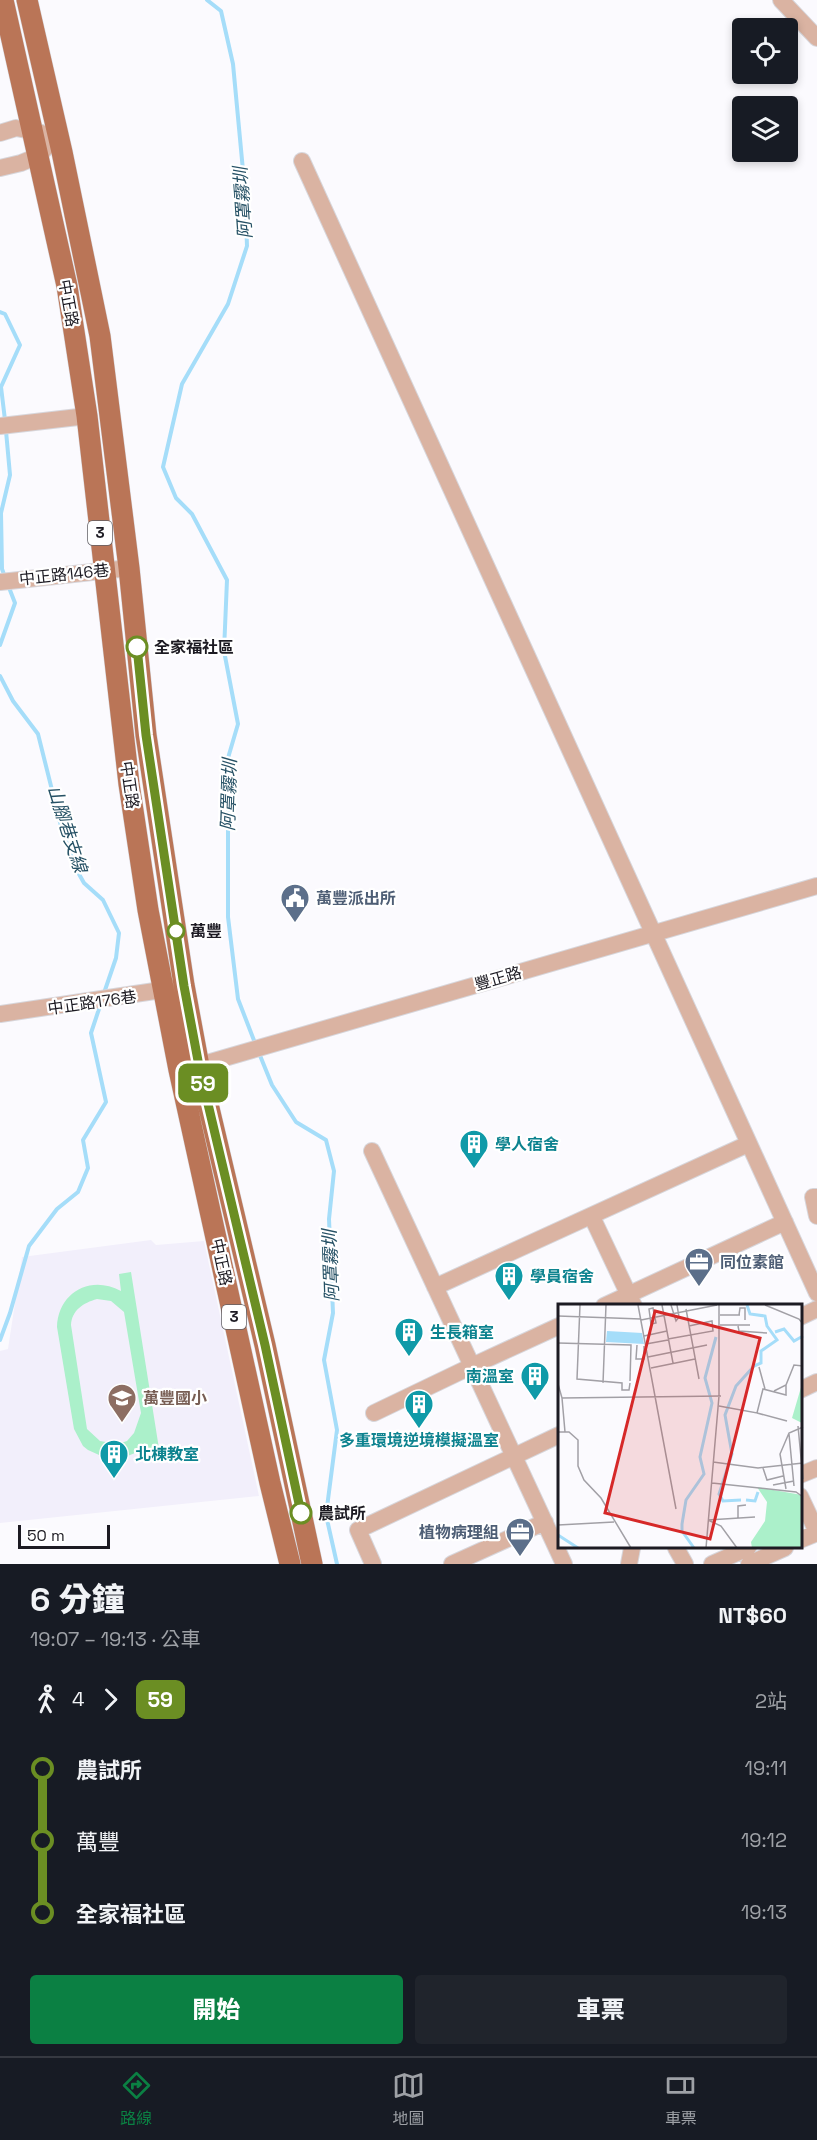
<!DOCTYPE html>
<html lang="zh-TW">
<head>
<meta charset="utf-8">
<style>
  :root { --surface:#171b24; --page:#20242c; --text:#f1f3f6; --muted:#9ea1a6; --line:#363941; --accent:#0b8043 }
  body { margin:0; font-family:"Space Grotesk","Noto Sans TC",sans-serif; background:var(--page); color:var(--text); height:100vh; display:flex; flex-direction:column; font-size:22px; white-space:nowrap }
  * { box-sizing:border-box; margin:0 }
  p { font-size:20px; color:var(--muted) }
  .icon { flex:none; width:33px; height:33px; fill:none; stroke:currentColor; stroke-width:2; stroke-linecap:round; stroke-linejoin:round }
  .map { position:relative; height:1564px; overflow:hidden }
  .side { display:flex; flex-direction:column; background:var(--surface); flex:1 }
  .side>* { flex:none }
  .badge { padding:0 12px; border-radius:9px; font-size:21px; line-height:39px }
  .tools { position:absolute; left:732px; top:18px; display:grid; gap:12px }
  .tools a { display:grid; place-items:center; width:66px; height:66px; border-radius:6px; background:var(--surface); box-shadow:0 3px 9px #0003; font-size:30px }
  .scale { position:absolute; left:18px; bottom:15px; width:92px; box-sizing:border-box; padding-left:6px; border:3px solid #1c1a22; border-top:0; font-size:16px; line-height:21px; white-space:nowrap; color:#1c1a22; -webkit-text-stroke:4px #fff; paint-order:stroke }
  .map>.badge { position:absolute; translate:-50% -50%; box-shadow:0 0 0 3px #fff }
  .legs { display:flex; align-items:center; gap:9px; height:66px; padding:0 30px; font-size:20px }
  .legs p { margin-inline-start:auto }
  .overview { display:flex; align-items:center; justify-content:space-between; height:102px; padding:0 30px }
  h1 { font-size:33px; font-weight:800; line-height:45px }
  .primary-button { display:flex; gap:12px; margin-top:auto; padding:12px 30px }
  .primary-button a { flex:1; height:69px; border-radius:6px; background:var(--accent); color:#fff; font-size:24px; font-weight:800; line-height:69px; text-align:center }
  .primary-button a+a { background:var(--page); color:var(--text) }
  ul { padding:0 30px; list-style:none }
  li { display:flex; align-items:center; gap:21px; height:72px; font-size:22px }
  li i { display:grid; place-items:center; width:9px; height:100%; margin:0 8px; background:currentColor }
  li i::after { content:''; width:15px; height:15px; margin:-8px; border:4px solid; border-radius:50%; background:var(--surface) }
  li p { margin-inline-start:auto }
  li:first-child i { background:linear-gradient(#0000 50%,currentColor 0) }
  li:last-child i { background:linear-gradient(currentColor 50%,#0000 0) }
  .menu { display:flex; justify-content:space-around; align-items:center; height:84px; border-top:2px solid var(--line); background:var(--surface); font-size:16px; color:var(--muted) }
  .menu a { display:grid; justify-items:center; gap:3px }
  .menu .on { color:var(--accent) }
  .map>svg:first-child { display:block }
</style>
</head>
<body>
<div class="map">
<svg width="817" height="1564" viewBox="0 0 817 1564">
  <rect width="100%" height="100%" fill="#fbfafe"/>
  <path fill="#f2effb" d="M151,1240L156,1245L204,1241L259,1496L0,1523V1351L8,1349L22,1257Z"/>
  <path fill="#abf0ca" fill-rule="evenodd" d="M131,1272L160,1455L148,1457L145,1443L135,1453L120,1459H108L88,1450L83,1446L74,1429L57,1327C58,1293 90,1274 121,1291L119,1274ZM97,1299L111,1301L124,1312L141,1413L134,1433L127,1441L118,1444L100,1441L87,1429L71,1325C72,1310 83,1303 97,1299Z"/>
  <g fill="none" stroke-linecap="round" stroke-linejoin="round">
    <path stroke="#a5ddf9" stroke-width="4" d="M207,0L221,11L233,64L245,192L247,246L228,304L182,384L163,467L176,498L192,514L227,580L224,651L238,724L228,758V917L238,999L255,1043
      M0,312L5,314L20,345L1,387L5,420
      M5,577L2,569L1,513L10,475L6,431
      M0,645L15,603L8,585
      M0,676L13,701L38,734L62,830L75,867L84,883L103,900L119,933L116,958L104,993
      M259,1053L272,1085L296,1122L326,1140L334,1171L329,1219L333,1313L324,1360L337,1430L326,1515L337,1564
      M0,1340L10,1313L29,1246L57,1209L78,1192L88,1168L83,1140L106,1102L91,1033L101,1003"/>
    <g stroke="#d7d6db" stroke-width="18">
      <path id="minor" d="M781,0L817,38
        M0,133L16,128L42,133
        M302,161L817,1293
        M0,168L21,163L38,156L58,135
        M0,426L87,416
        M0,582L129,568
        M0,1014L175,988
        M190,1068L817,886
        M372,1151L564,1564
        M817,1197H813L817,1216
        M592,1217L634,1306
        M435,1287L748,1144
        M604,1306L785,1222
        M800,1317L817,1309
        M800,1390L817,1382
        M374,1413L472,1366L559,1326
        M800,1475L817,1468
        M800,1496L817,1532
        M800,1540L817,1533
        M676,1548L685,1564
        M373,1564L358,1530L559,1435
        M452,1564L545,1522
        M629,1564L632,1548
        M712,1564L748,1548
        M749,1564L785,1548"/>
    </g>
    <g stroke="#d7d6db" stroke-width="22">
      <path id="major" d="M3,0L67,286L87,416L129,784L148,910L179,1070L270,1483L290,1564
        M27,0L62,152L100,336L129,568L146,735L184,985L199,1066L265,1345L312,1564"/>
    </g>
    <use href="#minor" stroke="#dab3a2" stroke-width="16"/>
    <use href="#major" stroke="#ba7557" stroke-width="21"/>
  </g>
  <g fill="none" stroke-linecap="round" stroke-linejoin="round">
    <g stroke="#fff" stroke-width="14">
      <path id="line-1" d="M137,647L146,735L184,986L199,1066L265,1345L301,1513"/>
    </g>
    <use href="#line-1" stroke="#6b8e23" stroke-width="9"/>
  </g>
  <defs>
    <g id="civic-pin" transform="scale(1.5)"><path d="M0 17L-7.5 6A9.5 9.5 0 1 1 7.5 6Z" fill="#5c6f8a" stroke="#fff"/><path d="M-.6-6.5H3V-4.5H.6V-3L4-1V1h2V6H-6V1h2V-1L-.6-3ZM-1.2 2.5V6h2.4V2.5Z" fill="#fff"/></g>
    <g id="building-pin" transform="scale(1.5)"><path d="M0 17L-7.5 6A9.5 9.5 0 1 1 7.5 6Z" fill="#0f9aa8" stroke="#fff"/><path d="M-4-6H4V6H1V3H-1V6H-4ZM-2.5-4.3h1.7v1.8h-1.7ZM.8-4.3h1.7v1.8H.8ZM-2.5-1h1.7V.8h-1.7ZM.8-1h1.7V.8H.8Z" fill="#fff"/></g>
    <g id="office-pin" transform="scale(1.5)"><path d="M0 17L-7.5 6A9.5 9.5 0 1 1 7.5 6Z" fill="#5c6f8a" stroke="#fff"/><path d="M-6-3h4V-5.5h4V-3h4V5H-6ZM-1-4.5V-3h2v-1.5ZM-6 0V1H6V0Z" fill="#fff"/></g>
    <g id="school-pin" transform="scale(1.5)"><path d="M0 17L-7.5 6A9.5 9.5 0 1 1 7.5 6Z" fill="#8d6e63" stroke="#fff"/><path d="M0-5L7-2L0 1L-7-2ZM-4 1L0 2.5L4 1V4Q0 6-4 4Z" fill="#fff"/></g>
  </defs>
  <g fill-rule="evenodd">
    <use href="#civic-pin" x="295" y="898"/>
    <use href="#building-pin" x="474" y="1144"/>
    <use href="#office-pin" x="699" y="1262"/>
    <use href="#building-pin" x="509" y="1276"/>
    <use href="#building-pin" x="409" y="1332"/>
    <use href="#building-pin" x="535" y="1376"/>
    <use href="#school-pin" x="122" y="1398"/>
    <use href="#building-pin" x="419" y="1404"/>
    <use href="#building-pin" x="114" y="1454"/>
    <use href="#office-pin" x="520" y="1532"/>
  </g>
  <g fill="#fff" stroke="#6b8e23" stroke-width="3">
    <circle cx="137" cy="647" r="10"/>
    <circle cx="176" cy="931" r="8"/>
    <circle cx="301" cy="1513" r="10"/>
  </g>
  <g text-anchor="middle" stroke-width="4.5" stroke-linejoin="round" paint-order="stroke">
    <g fill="#fff" stroke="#605f64" stroke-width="1.5">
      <rect x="88" y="521" width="24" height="24" rx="4.5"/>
      <rect x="222" y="1305" width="24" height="24" rx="4.5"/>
    </g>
    <g font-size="15" font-weight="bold" fill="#1c1a22">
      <text x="100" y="538">3</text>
      <text x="234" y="1322">3</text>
    </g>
    <g font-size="16" fill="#1c1a22" stroke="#fff">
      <text transform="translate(69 303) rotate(80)" y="6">中正路</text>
      <text transform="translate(64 574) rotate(-6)" y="6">中正路146巷</text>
      <text transform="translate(130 785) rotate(82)" y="6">中正路</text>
      <text transform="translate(498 978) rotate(-16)" y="6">豐正路</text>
      <text transform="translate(92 1002) rotate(-8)" y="6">中正路176巷</text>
      <text transform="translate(222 1262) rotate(78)" y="6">中正路</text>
    </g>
    <g font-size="16" font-weight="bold" fill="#1c1a22" stroke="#fff" text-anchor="start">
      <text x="154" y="653">全家福社區</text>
      <text x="190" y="937">萬豐</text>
      <text x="318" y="1519">農試所</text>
    </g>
    <g font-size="16" font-weight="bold" fill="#4e5e75" stroke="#fff" text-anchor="start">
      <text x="316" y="904">萬豐派出所</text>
      <text x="720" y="1268">同位素館</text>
      <text x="499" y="1538" text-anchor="end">植物病理組</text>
    </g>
    <g font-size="16" font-weight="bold" fill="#0d838f" stroke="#fff" text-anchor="start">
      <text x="495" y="1150">學人宿舍</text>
      <text x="530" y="1282">學員宿舍</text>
      <text x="430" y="1338">生長箱室</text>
      <text x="514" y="1382" text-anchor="end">南溫室</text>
      <text x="419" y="1446" text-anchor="middle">多重環境逆境模擬溫室</text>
      <text x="135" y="1460">北棟教室</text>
    </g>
    <g font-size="16" font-weight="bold" fill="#785e54" stroke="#fff" text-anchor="start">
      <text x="143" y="1404">萬豐國小</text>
    </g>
    <g font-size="18" font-style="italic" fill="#265165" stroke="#fff">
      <text transform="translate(243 203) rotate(-94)" y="6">阿罩霧圳</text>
      <text transform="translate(229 795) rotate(-88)" y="6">阿罩霧圳</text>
      <text transform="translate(67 829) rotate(72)" y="6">山腳巷支線</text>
      <text transform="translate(331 1266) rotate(-92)" y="6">阿罩霧圳</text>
    </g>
  </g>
  <g transform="translate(558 1304)">
    <rect width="244" height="244" fill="#fbfafe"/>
    <path d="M244,80L245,119H244L234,114ZM199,183L244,191V244H194L193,238L207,217L209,198Z" fill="#abf0ca"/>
    <path d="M49,27L84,29L86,40L48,38Z" fill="#a5ddf9"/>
    <path fill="none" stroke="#a5ddf9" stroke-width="3" d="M217,28L226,25L236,37L245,32M183,196L165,197L161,190L174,150L167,111L178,82L196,62L203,59V47L219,36L209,22L207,12L192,10L189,1M188,196L197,197L200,188M0,231L20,244M136,244L124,227V220L128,196L146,170L142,153L154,99L147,74L158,33"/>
    <path fill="none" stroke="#a2a0a6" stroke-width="1.5" d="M22,1L19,75L64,79V86H71L72,79M80,1L118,205M104,1L115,59M113,1L118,17L121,13L119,1M207,1L241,15L245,20M95,4L98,19L93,20L91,5ZM128,5L141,75M162,11H182M181,11L182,4H187V16M0,12L83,15M83,16L159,1M162,21H192M180,22L181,27L209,29M86,32L109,27M110,35L155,27L154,17L131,22M0,39L73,41L72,77M88,40L110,36M79,41L78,55H86V42M90,53L149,41M201,63L207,85M93,64L137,55M45,79L48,1M0,80L4,94L163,92M216,87L228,81L236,61L245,62M4,94L7,128M161,102L199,109L205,85L228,91V81M199,109L229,117M240,122L245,175M0,128H11L20,136V162L26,176L43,194L73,244M231,130L236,182M155,158L200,164L245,159M205,164L209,176L225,172M154,179L238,188L245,193M215,181L236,177M228,185L222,150L231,129L245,123M180,214V202L188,201M150,216L197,213M150,216L163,222L179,244M0,221L56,218M148,244L161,92V1"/>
    <path fill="#d62828" fill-opacity="0.15" stroke="#d62828" stroke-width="3" d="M97,7L202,34L152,235L47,209Z"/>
    <rect width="244" height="244" fill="none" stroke="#1c1a22" stroke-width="3"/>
  </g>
</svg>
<div class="tools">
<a><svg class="icon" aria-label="locate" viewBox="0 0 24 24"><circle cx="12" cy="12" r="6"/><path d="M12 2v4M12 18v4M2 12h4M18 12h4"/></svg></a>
<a><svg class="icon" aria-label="layers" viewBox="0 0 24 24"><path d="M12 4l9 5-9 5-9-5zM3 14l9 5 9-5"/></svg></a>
</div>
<div class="scale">50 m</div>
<b class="badge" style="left:203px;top:1083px;background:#6b8e23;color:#fff">59</b>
</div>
<section class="side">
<div class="overview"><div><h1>6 分鐘</h1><p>19:07 – 19:13 · 公車</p></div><b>NT$60</b></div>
<div class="legs"><svg class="icon" aria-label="walk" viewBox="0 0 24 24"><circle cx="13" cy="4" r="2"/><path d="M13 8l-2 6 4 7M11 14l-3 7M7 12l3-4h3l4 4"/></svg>4<svg class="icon" aria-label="forward" viewBox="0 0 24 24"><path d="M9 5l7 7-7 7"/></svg><b class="badge" style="background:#6b8e23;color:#fff">59</b><p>2站</p></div>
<ul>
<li><i style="color:#6b8e23"></i><b>農試所</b><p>19:11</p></li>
<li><i style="color:#6b8e23"></i><span>萬豐</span><p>19:12</p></li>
<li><i style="color:#6b8e23"></i><b>全家福社區</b><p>19:13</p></li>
</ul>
<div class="primary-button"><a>開始</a><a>車票</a></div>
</section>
<nav class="menu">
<a class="on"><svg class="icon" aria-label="directions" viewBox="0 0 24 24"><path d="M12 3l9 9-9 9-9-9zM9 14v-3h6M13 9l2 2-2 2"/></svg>路線</a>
<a><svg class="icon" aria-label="map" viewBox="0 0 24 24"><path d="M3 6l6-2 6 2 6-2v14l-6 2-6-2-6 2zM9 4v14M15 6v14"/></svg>地圖</a>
<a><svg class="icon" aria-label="tickets" viewBox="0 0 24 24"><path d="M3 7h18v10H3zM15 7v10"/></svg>車票</a>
</nav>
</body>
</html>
